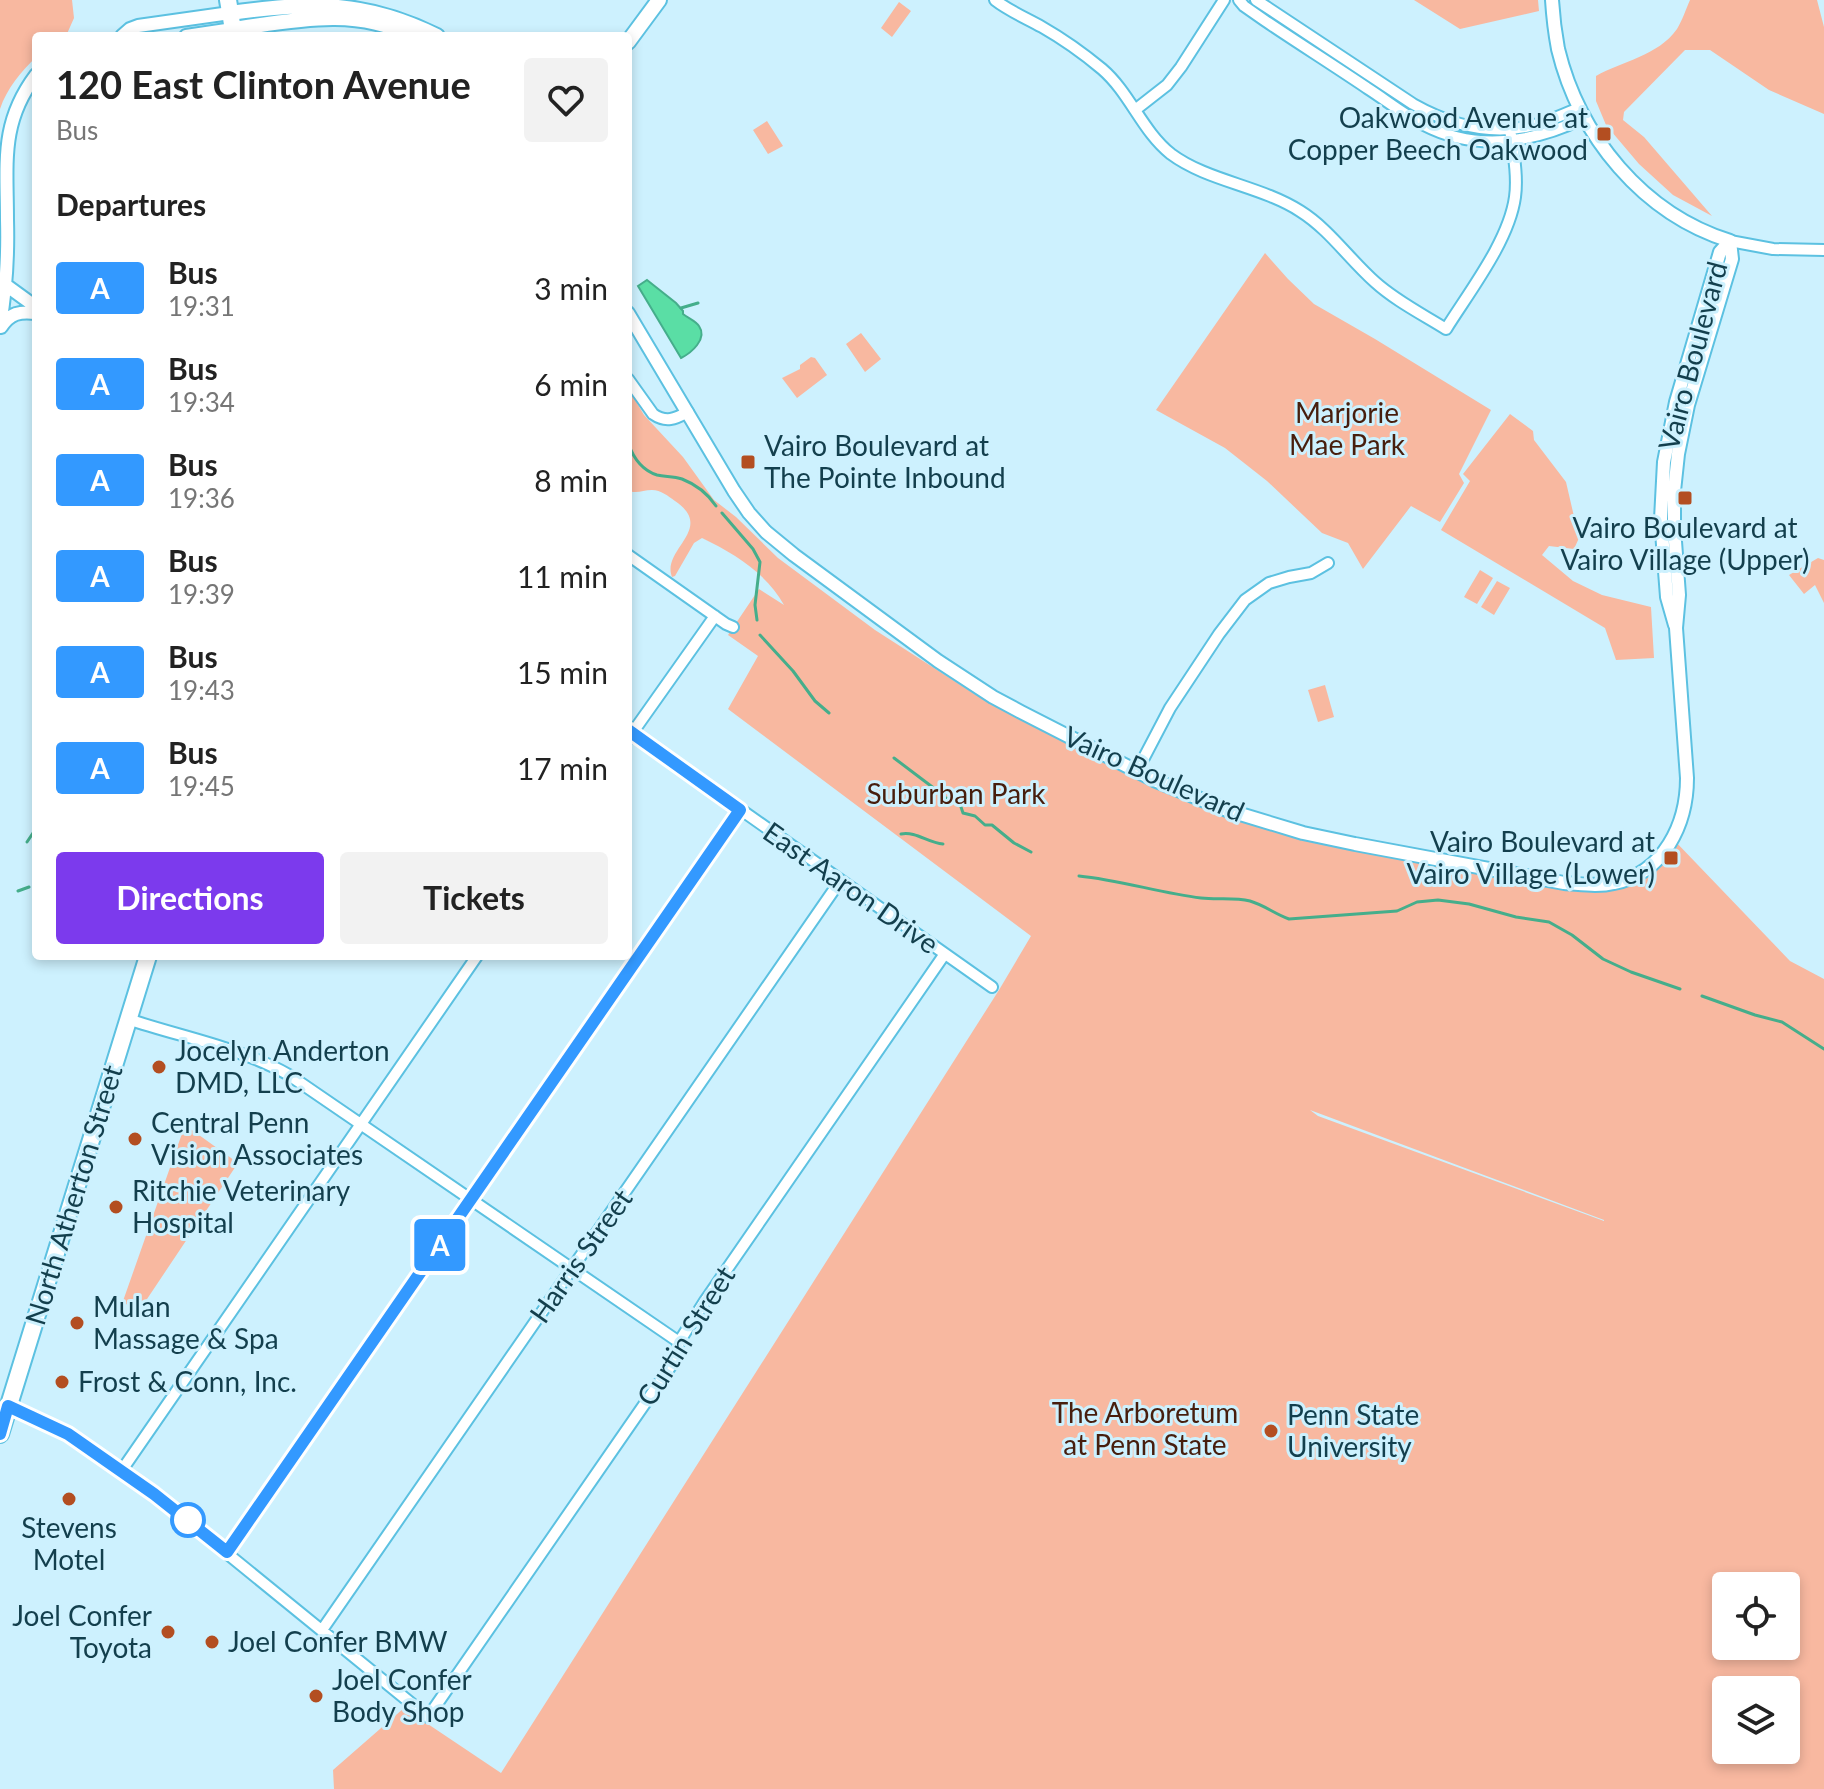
<!DOCTYPE html>
<html lang="en">
<head>
<meta charset="utf-8">
<style>
  :root { --surface:#fff; --page:#f2f2f2; --text:#222; --muted:#767676; --accent:#7c3aed }
  body { margin:0; font-family:Lato,sans-serif; background:var(--page); color:var(--text); height:100vh; display:flex; flex-direction:column; font-size:30px; white-space:nowrap }
  * { box-sizing:border-box; margin:0 }
  p { font-size:26px; color:var(--muted) }
  .icon { flex:none; width:44px; height:44px; fill:none; stroke:currentColor; stroke-width:2; stroke-linecap:round; stroke-linejoin:round }
  .map { position:relative; flex:1; overflow:hidden }
  .drawer { position:absolute; left:32px; top:32px; width:600px; height:928px; display:flex; flex-direction:column; background:var(--surface); border-radius:8px; box-shadow:0 4px 12px #0003 }
  .drawer>* { flex:none }
  .badge { padding:0 16px; border-radius:6px; font-size:28px; line-height:52px }
  .buttons { position:absolute; left:1712px; top:1572px; display:grid; gap:16px }
  .buttons a { display:grid; place-items:center; width:88px; height:88px; border-radius:8px; background:var(--surface); box-shadow:0 4px 12px #0003; font-size:40px }
  .map>.badge { position:absolute; translate:-50% -50%; box-shadow:0 0 0 4px #fff }
  h2 { padding:0 24px; font-size:30px; line-height:72px }
  .round { display:grid; place-items:center; flex:none; width:84px; height:84px; border-radius:8px; background:var(--page) }
  .summary { display:flex; align-items:center; justify-content:space-between; height:136px; padding:0 24px }
  h1 { font-size:38px; font-weight:700; line-height:60px }
  .primary-button { display:flex; gap:16px; margin-top:auto; padding:16px 24px }
  .primary-button a { flex:1; height:92px; border-radius:8px; background:var(--accent); color:#fff; font-size:32px; font-weight:700; line-height:92px; text-align:center }
  .primary-button a+a { background:var(--page); color:var(--text) }
  ul { padding:0; list-style:none }
  li { display:flex; align-items:center; gap:24px; height:96px; padding:0 24px }
  li div { flex:1 }
  li b { display:block; font-size:30px }
  li em { font-style:normal }
  li .badge { min-width:88px; font-weight:700; text-align:center }
  .map>svg:first-child { display:block }
</style>
</head>
<body>
<div class="map">
<svg width="1824" height="1789" viewBox="0 0 1824 1789">
  <rect width="100%" height="100%" fill="#cdf1fe"/>
  <path fill="#f8b8a0" fill-rule="evenodd" d="M0,0H72L74,18L66,36H36V57C21,72 7,88 0,109Z
    M1414,0H1538L1539,11L1460,29Z
    M1690,0H1817L1824,27V114L1769,90L1710,50H1685L1624,112L1623,120L1644,137L1712,216L1673,195L1639,164L1606,125L1596,101V76C1622,61 1658,56 1677,29C1682,21 1686,9 1690,0Z
    M899,2L911,11L892,37L881,28Z
    M767,121L783,146L768,154L753,130Z
    M1265,253L1288,279L1314,304L1375,339L1491,410L1459,474L1464,483L1440,522L1411,506L1363,569L1348,543L1322,533L1267,481L1225,448L1156,410Z
    M861,333L881,359L865,372L846,344Z
    M811,357L815,358L827,375L797,398L782,378L800,369V365Z
    M628,388L644,415L683,457L714,500L736,517L778,558L875,630L976,695L1131,767L1256,819L1598,885L1626,880L1673,839L1790,961L1824,979V1789H334L333,1770L404,1708L501,1773L999,990L1031,936L728,709L758,656L728,635L759,589L784,605C766,573 735,554 702,538L694,543L675,576L672,577C661,549 716,529 675,501C668,496 661,490 652,490C643,490 638,494 628,491ZM1310,1110L1604,1220V1221L1318,1116ZM1726,1586H1786V1646H1726ZM1726,1690H1786V1750H1726Z
    M1510,414L1533,431L1534,440L1566,482L1579,538L1574,549L1549,546L1542,555L1573,581L1602,595L1651,607L1654,658L1616,660L1605,628L1441,530L1470,481L1463,474Z
    M1818,558L1824,560V603L1815,585L1804,594L1789,575Z
    M1480,570L1493,578L1477,604L1464,597Z
    M1497,581L1510,588L1494,615L1481,607Z
    M1325,685L1334,717L1318,722L1308,690Z
    M185,1125L238,1163L137,1314L123,1301Z"/>
  <path fill="#5adea5" stroke="#45ae8b" stroke-width="2" d="M647,280L676,303L683,311V314C688,318 696,321 699,326C708,339 691,353 681,358L638,286Z"/>
  <g fill="none" stroke-linecap="round" stroke-linejoin="round">
    <path stroke="#45ae8b" stroke-width="3" d="M681,308L698,303
      M628,443C633,457 641,470 657,475C665,477 673,476 682,479C695,484 708,494 716,506
      M722,513L753,549L760,562L755,605L757,620
      M760,635L793,671L815,701L829,713
      M894,758L935,789L941,796L960,804L963,813L975,816L985,825H992L1014,843L1031,852
      M901,834C916,831 928,843 943,844
      M27,842L35,830
      M1079,876C1120,880 1160,893 1201,898C1217,900 1234,897 1250,901C1264,905 1275,914 1289,919L1397,911L1417,902L1438,900L1469,904L1516,917L1549,922L1572,935L1603,959L1631,972L1680,989
      M18,891L29,887
      M1702,996L1755,1015L1782,1022L1824,1049"/>
    <g stroke="#5cc1e1" stroke-width="14">
      <path id="minor" d="M995,0C1009,11 1026,18 1042,27C1063,39 1084,54 1102,69C1130,93 1142,131 1171,154C1207,181 1261,186 1300,211C1329,229 1349,259 1375,282C1396,301 1422,314 1446,329C1469,292 1509,241 1515,197C1518,175 1513,151 1510,129
        M1239,0L1244,6L1264,20C1298,43 1333,65 1367,88C1386,100 1404,115 1424,125C1476,152 1533,143 1584,118
        M1256,0L1413,104C1454,127 1499,138 1544,122C1556,118 1567,113 1579,108
        M1135,110L1167,85L1181,67L1224,0
        M1730,241L1773,249L1824,250
        M628,379L653,414C666,423 675,419 688,412
        M628,555L726,624L733,627
        M628,730L992,987
        M628,739L715,616
        M1137,771L1170,708L1219,634L1245,600L1269,583L1289,577L1311,573L1328,563
        M128,1019C181,1037 239,1047 289,1075L679,1342
        M8,1406L68,1434L154,1494L428,1717L675,1360L679,1342L705,1301L944,955
        M122,1470L477,956
        M227,1552L740,810
        M322,1630L840,881"/>
    </g>
    <g stroke="#5cc1e1" stroke-width="16">
      <path id="tertiary" d="M1552,0C1553,16 1555,33 1558,49C1579,136 1643,214 1730,241
        M122,36L130,29L138,26L230,13
        M186,36L233,29
        M3,283L36,307
        M628,313L734,491L749,513L766,532L794,555L938,661L993,697L1021,712L1154,780L1227,810L1303,833L1355,844L1564,883C1581,884 1598,887 1614,883C1664,873 1687,824 1687,778L1676,628L1679,595L1674,528V491L1678,454L1688,405L1732,259L1730,241
        M0,324C6,289 8,255 7,220C7,162 0,123 36,75
        M1,327C10,313 20,311 36,313
        M1675,625L1667,597L1661,519L1664,462L1676,402L1720,252L1730,241"/>
    </g>
    <g stroke="#5cc1e1" stroke-width="18">
      <path id="secondary" d="M230,13C311,2 364,0 437,36
        M233,29C292,21 355,6 411,36
        M628,42L659,0"/>
    </g>
    <g stroke="#5cc1e1" stroke-width="20">
      <path id="primary" d="M228,0L234,36
        M0,1434L148,956"/>
    </g>
    <use href="#minor" stroke="#fff" stroke-width="10"/>
    <use href="#tertiary" stroke="#fff" stroke-width="12"/>
    <use href="#secondary" stroke="#fff" stroke-width="14"/>
    <use href="#primary" stroke="#fff" stroke-width="16"/>
  </g>
  <g fill="none" stroke-linecap="round" stroke-linejoin="round">
    <g stroke="#fff" stroke-width="18">
      <path id="line" d="M0,1434L8,1406L68,1434L154,1494L227,1552L740,810L628,730"/>
    </g>
    <use href="#line" stroke="#39f" stroke-width="12"/>
  </g>
  <g fill="#b34e21" stroke="#cdf1fe" stroke-width="3">
    <rect x="1596" y="126" width="16" height="16" rx="4"/>
    <rect x="740" y="454" width="16" height="16" rx="4"/>
    <rect x="1677" y="490" width="16" height="16" rx="4"/>
    <rect x="1663" y="850" width="16" height="16" rx="4"/>
    <circle cx="159" cy="1067" r="8"/>
    <circle cx="135" cy="1139" r="8"/>
    <circle cx="116" cy="1207" r="8"/>
    <circle cx="77" cy="1323" r="8"/>
    <circle cx="62" cy="1382" r="8"/>
    <circle cx="1271" cy="1431" r="8"/>
    <circle cx="69" cy="1499" r="8"/>
    <circle cx="168" cy="1632" r="8"/>
    <circle cx="212" cy="1642" r="8"/>
    <circle cx="316" cy="1696" r="8"/>
  </g>
  <circle fill="#fff" stroke="#39f" stroke-width="4" cx="188" cy="1520" r="16"/>
  <g text-anchor="middle" stroke-width="6" stroke-linejoin="round" paint-order="stroke">
    <g font-size="28" fill="#133f4d" stroke="#cdf1fe" text-anchor="start">
      <text x="1588" y="128" text-anchor="end">Oakwood Avenue at<tspan x="1588" dy="32">Copper Beech Oakwood</tspan></text>
      <text x="764" y="456">Vairo Boulevard at<tspan x="764" dy="32">The Pointe Inbound</tspan></text>
      <text x="1685" y="538" text-anchor="middle">Vairo Boulevard at<tspan x="1685" dy="32">Vairo Village (Upper)</tspan></text>
      <text x="1655" y="852" text-anchor="end">Vairo Boulevard at<tspan x="1655" dy="32">Vairo Village (Lower)</tspan></text>
      <text x="175" y="1061">Jocelyn Anderton<tspan x="175" dy="32">DMD, LLC</tspan></text>
      <text x="151" y="1133">Central Penn<tspan x="151" dy="32">Vision Associates</tspan></text>
      <text x="132" y="1201">Ritchie Veterinary<tspan x="132" dy="32">Hospital</tspan></text>
      <text x="93" y="1317">Mulan<tspan x="93" dy="32">Massage &amp; Spa</tspan></text>
      <text x="78" y="1392">Frost &amp; Conn, Inc.</text>
      <text x="1287" y="1425">Penn State<tspan x="1287" dy="32">University</tspan></text>
      <text x="69" y="1538" text-anchor="middle">Stevens<tspan x="69" dy="32">Motel</tspan></text>
      <text x="152" y="1626" text-anchor="end">Joel Confer<tspan x="152" dy="32">Toyota</tspan></text>
      <text x="228" y="1652">Joel Confer BMW</text>
      <text x="332" y="1690">Joel Confer<tspan x="332" dy="32">Body Shop</tspan></text>
    </g>
    <g font-size="28" fill="#133f4d" stroke="#cdf1fe">
      <text transform="translate(1693 356) rotate(-75)" y="10">Vairo Boulevard</text>
      <text transform="translate(1154 774) rotate(24)" y="10">Vairo Boulevard</text>
      <text transform="translate(851 888) rotate(35)" y="10">East Aaron Drive</text>
      <text transform="translate(74 1195) rotate(-73)" y="10">North Atherton Street</text>
      <text transform="translate(581 1256) rotate(-55)" y="10">Harris Street</text>
      <text transform="translate(686 1336) rotate(-58)" y="10">Curtin Street</text>
    </g>
    <g font-size="28" fill="#471e0d" stroke="#cdf1fe">
      <text x="1347" y="423">Marjorie<tspan x="1347" dy="32">Mae Park</tspan></text>
      <text x="956" y="804">Suburban Park</text>
      <text x="1145" y="1423">The Arboretum<tspan x="1145" dy="32">at Penn State</tspan></text>
    </g>
  </g>
</svg>
<div class="buttons">
<a><svg class="icon" aria-label="locate" viewBox="0 0 24 24"><circle cx="12" cy="12" r="6"/><path d="M12 2v4M12 18v4M2 12h4M18 12h4"/></svg></a>
<a><svg class="icon" aria-label="layers" viewBox="0 0 24 24"><path d="M12 4l9 5-9 5-9-5zM3 14l9 5 9-5"/></svg></a>
</div>
<b class="badge" style="left:440px;top:1245px;background:#39f;color:#fff">A</b>
<section class="drawer">
<div class="summary"><div><h1>120 East Clinton Avenue</h1><p>Bus</p></div><a class="round"><svg class="icon" aria-label="heart" viewBox="0 0 24 24"><path d="M12 20l-8-8c-3-5 5-10 8-4 3-6 11-1 8 4z"/></svg></a></div>
<h2>Departures</h2>
<ul>
<li><span class="badge" style="background:#39f;color:#fff">A</span><div><b>Bus</b><p>19:31</p></div><em>3 min</em></li>
<li><span class="badge" style="background:#39f;color:#fff">A</span><div><b>Bus</b><p>19:34</p></div><em>6 min</em></li>
<li><span class="badge" style="background:#39f;color:#fff">A</span><div><b>Bus</b><p>19:36</p></div><em>8 min</em></li>
<li><span class="badge" style="background:#39f;color:#fff">A</span><div><b>Bus</b><p>19:39</p></div><em>11 min</em></li>
<li><span class="badge" style="background:#39f;color:#fff">A</span><div><b>Bus</b><p>19:43</p></div><em>15 min</em></li>
<li><span class="badge" style="background:#39f;color:#fff">A</span><div><b>Bus</b><p>19:45</p></div><em>17 min</em></li>
</ul>
<div class="primary-button"><a>Directions</a><a>Tickets</a></div>
</section>
</div>
</body>
</html>
